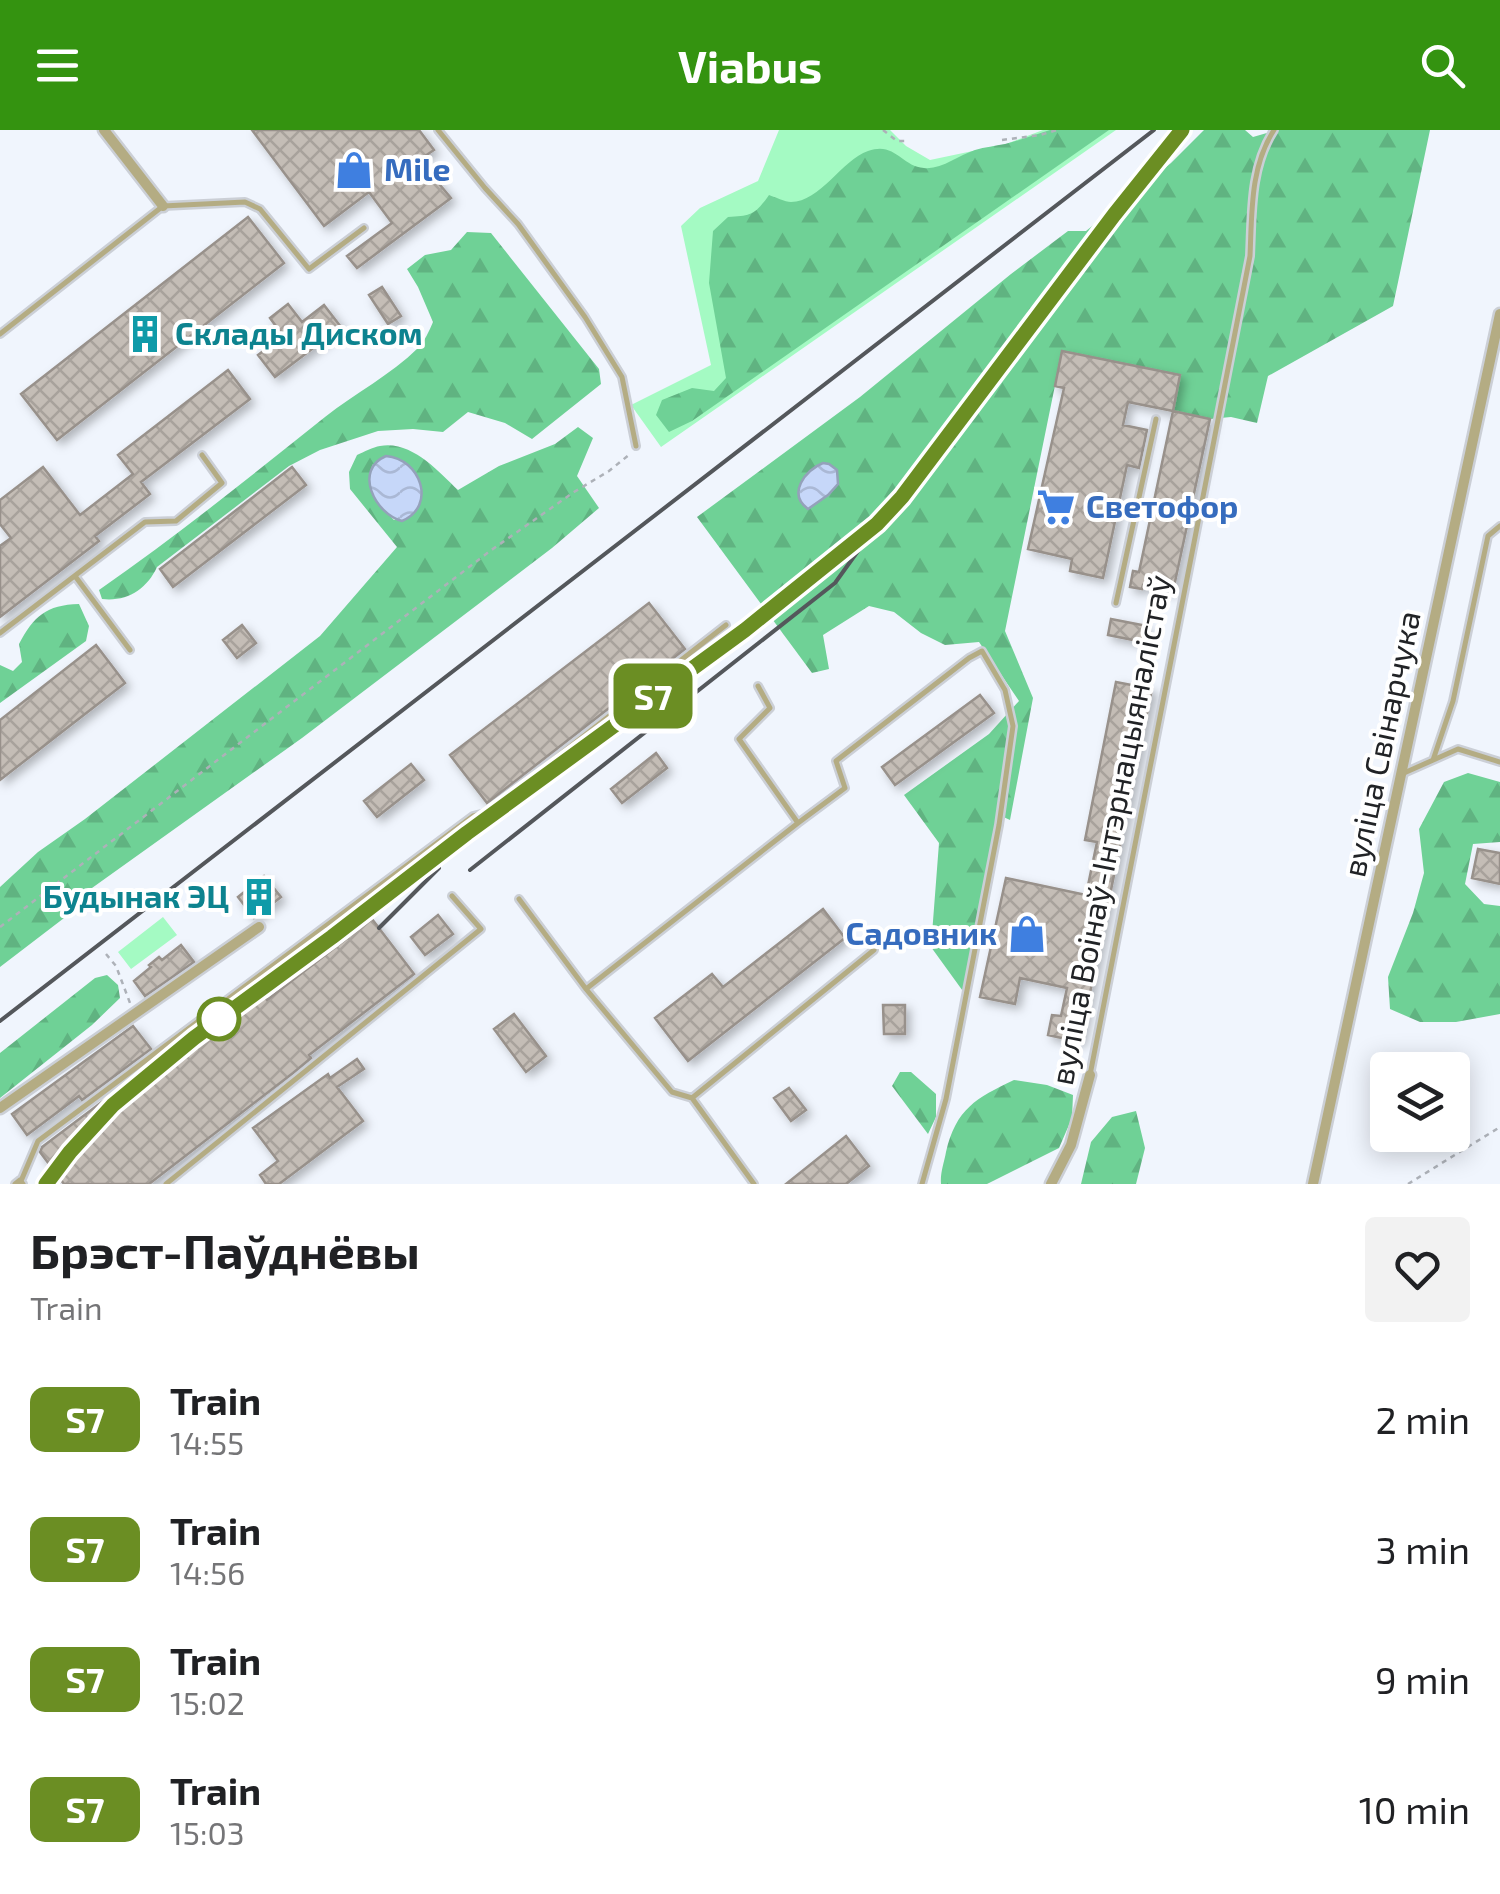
<!DOCTYPE html>
<html lang="en">
<head>
<meta charset="utf-8">
<style>
  :root { --surface:#fff; --page:#f2f2f2; --text:#202124; --muted:#757577; --accent:#349310 }
  body { margin:0; font-family:"Exo 2",sans-serif; background:var(--page); color:var(--text); height:100vh; display:flex; flex-direction:column; font-size:38px; white-space:nowrap }
  * { box-sizing:border-box; margin:0 }
  p { font-size:32px; color:var(--muted) }
  .icon { flex:none; width:55px; height:55px; fill:none; stroke:currentColor; stroke-width:2; stroke-linecap:round; stroke-linejoin:round }
  .map { position:relative; height:1054px; overflow:hidden }
  .sheet { display:flex; flex-direction:column; background:var(--surface); flex:1 }
  .sheet>* { flex:none }
  .badge { padding:0 20px; border-radius:15px; font-size:35px; line-height:65px }
  .fabs { position:absolute; left:1370px; top:922px; display:grid; gap:20px }
  .fabs a { display:grid; place-items:center; width:100px; height:100px; border-radius:10px; background:var(--surface); box-shadow:0 5px 25px #0003; font-size:50px }
  .map>.badge { position:absolute; translate:-50% -50%; box-shadow:0 0 0 5px #fff }
  .round { display:grid; place-items:center; flex:none; width:105px; height:105px; border-radius:10px; background:var(--page) }
  .head { display:flex; align-items:center; justify-content:space-between; height:170px; padding:0 30px }
  h1 { font-size:48px; font-weight:700; line-height:75px }
  ul { padding:0; list-style:none }
  li { display:flex; align-items:center; gap:30px; height:130px; padding:0 30px }
  li div { flex:1 }
  li b { display:block; font-size:38px }
  li em { font-style:normal }
  li .badge { min-width:110px; font-weight:700; text-align:center }
  header { display:flex; justify-content:space-between; align-items:center; height:130px; padding:0 30px; background:var(--accent); color:#fff; font-size:45px; font-weight:700 }
  .map>svg:first-child { display:block }
</style>
</head>
<body>
<header><svg class="icon" aria-label="menu" viewBox="0 0 24 24"><path d="M4 6h16M4 12h16M4 18h16"/></svg>Viabus<svg class="icon" aria-label="search" viewBox="0 0 24 24"><circle cx="10" cy="10" r="6"/><path d="M15 15l6 6"/></svg></header>
<div class="map">
<svg width="1500" height="1054" viewBox="0 0 1500 1054">
  <defs>
    <pattern id="forest-firs" width="22" height="20" patternUnits="userSpaceOnUse" patternTransform="scale(2.5)"><rect width="22" height="20" fill="#6fd196"/><path d="M5 1l3.5 6h-7zM16 11l3.5 6h-7z" fill="#60b381"/></pattern>
    <pattern id="water-waves" width="16" height="10" patternUnits="userSpaceOnUse" patternTransform="scale(2.5)"><rect width="16" height="10" fill="#c6d7f9"/><path d="M0 5q4-4 8 0t8 0" fill="none" stroke="#aab8d5"/></pattern>
    <pattern id="building-cross-hatch" width="8" height="8" patternUnits="userSpaceOnUse" patternTransform="scale(2.5)"><rect width="8" height="8" fill="#c4bdb6"/><path d="M0 0l8 8M0 8l8-8" fill="none" stroke="#a8a29c"/></pattern>
    <filter id="shadow"><feDropShadow dx="4.5" dy="4.5" stdDeviation="5" flood-color="#0004"/></filter>
  </defs>
  <rect width="100%" height="100%" fill="#f0f5fd"/>
  <path fill="#a4fac3" d="M779,0H890L906,16L930,30L1006,14L1043,0H1116L661,317L631,275L711,235L681,96L700,78L758,51Z
    M163,787L177,805L131,839L118,822Z"/>
  <path fill="url(#forest-firs)" fill-rule="evenodd" d="M1050,0H1109L692,291L669,302L656,285L662,270L692,258L714,261L726,248L709,153L713,101L728,87C751,86 755,85 769,65C775,67 785,72 791,72C820,72 842,30 868,21C895,11 901,36 924,38C941,40 959,25 975,20C985,17 995,16 1005,14C1020,10 1035,5 1050,0Z
    M1204,0H1245L1253,7L1277,0H1430L1393,176L1268,246L1257,293L1231,287L1210,289L1173,281L1180,245L1062,221L1005,501L1033,568L1010,690L997,684L965,864L931,817L939,713L904,665L989,604L1019,571L979,512L945,515L921,503L894,482L869,476L823,505L829,539L812,543L697,387L860,267L1011,144L1068,101H1086L1171,33Z
    M467,102L491,103L599,239L601,254L532,309L505,293L468,282L443,302L413,299L378,301L320,320L289,336L157,437C147,459 127,472 102,469L99,460C177,406 251,346 325,287C355,263 391,245 418,218C425,211 429,201 433,192L418,157L407,139L425,125L451,120Z
    M578,297L593,308L577,346L599,378L552,418L302,608L71,773L68,785L0,837V757L38,722L85,689L320,506L397,417L350,359L349,342L357,325C364,322 373,317 380,316C411,310 438,341 458,360L499,336L555,314ZM373,334L421,361L418,379L394,390C378,375 362,356 373,334Z
    M79,474L89,496L86,511L0,573V535L13,541L22,532L19,514C34,486 46,475 79,474Z
    M1468,643L1500,652V712L1473,714L1465,754L1484,774L1500,776V884L1456,892H1420L1390,879L1388,847L1413,783L1424,743L1419,699L1444,652Z
    M107,845L118,855L120,868L92,895L0,968V923L95,848Z
    M900,942H911L936,964V987L928,1004L892,956Z
    M1014,950L1047,955L1073,965L1072,988L1059,1018L987,1054H941C940,1043 944,1033 946,1022C956,979 976,968 1014,950Z
    M1136,981L1145,1018L1136,1054H1081L1091,1012L1112,987Z"/>
  <path fill="url(#water-waves)" stroke="#94a1ba" stroke-width="2.5" d="M386,326C421,329 437,376 402,391C375,384 353,340 386,326Z
    M823,333L829,334L837,340L838,354L828,365L808,379C787,364 805,340 823,333Z"/>
  <path fill="url(#building-cross-hatch)" stroke="#98918b" stroke-width="2.5" filter="url(#shadow)" d="M252,0H419L434,20L419,30L451,68L357,138L347,126L392,93L369,62L324,96Z
    M248,87L284,133L57,310L21,264Z
    M382,157L401,186L388,194L369,165Z
    M288,174L302,192L324,175L341,197L275,247L258,225L283,206L270,188Z
    M1062,221L1180,245L1173,281L1128,272L1123,295L1147,300L1139,338L1127,335L1103,448L1070,441L1072,429L1028,419L1064,258L1055,256Z
    M228,240L250,269L141,352L150,364L95,406L99,411L0,487V416L11,408L0,394V370L43,337L80,385L133,344L118,325Z
    M1173,281L1210,289L1173,461L1143,455L1142,459L1130,457L1133,441L1139,442Z
    M292,337L306,355L173,457L160,439Z
    M649,473L685,519L487,673L450,625Z
    M1111,489L1147,496L1143,512L1108,505Z
    M242,495L256,513L237,528L223,510Z
    M96,515L125,553L0,650V590Z
    M1116,552L1152,559L1080,912L1048,905L1052,885L1061,886L1067,858L1020,848L1015,874L980,867L1006,748L1086,765L1097,712L1085,710Z
    M980,565L994,583L895,655L882,637Z
    M656,623L667,638L622,673L611,659Z
    M411,634L424,650L377,687L364,671Z
    M1478,719L1500,723V754L1472,748Z
    M264,746L281,767L254,788L238,767Z
    M823,779L845,808L688,931L655,888L712,844L723,857Z
    M438,785L453,804L425,825L411,807Z
    M372,789L414,844L309,925L311,928L293,943L149,1054H64L40,1022L42,1017L256,856L267,870Z
    M181,815L194,832L145,866L134,851L151,837L149,835L159,827L162,830Z
    M883,875H905V904H884Z
    M514,884L546,926L526,942L494,899Z
    M133,896L151,919L82,970L79,966L27,1005L12,984Z
    M357,929L364,939L337,957L363,991L279,1054H266L260,1045L278,1031L253,998L328,944L330,948Z
    M789,958L806,980L791,991L774,968Z
    M846,1006L869,1036L846,1054H786Z"/>
  <g fill="none" stroke-linecap="round" stroke-linejoin="round">
    <g stroke="#cbcfd6" stroke-width="10">
      <path id="service" d="M438,0L485,58L518,94L585,187L622,247L636,316
        M0,204L163,76L245,72L260,79L309,139L364,98
        M75,446L130,520
        M1116,473L1156,289
        M0,503L145,392L176,391L222,353L202,325
        M758,556L770,578L739,609L798,693L845,658L836,631L969,528L982,521L1005,560L1013,596L999,695L946,969L922,1054
        M1433,630L1453,571L1488,406L1500,396
        M1404,643L1458,619L1500,632
        M798,693L586,859L672,962L692,968L874,820
        M519,769L586,859
        M1090,945L1250,126C1252,83 1250,37 1274,0
        M692,968L754,1054
        M21,1051L38,1011L473,686L485,683L726,495
        M15,1054L20,1050L23,1054
        M166,1054L481,799L452,766"/>
    </g>
    <g stroke="#cbcfd6" stroke-width="15">
      <path id="minor" d="M104,0L163,76
        M0,978L259,797
        M1051,1054L1071,1015L1090,945
        M1313,1054L1500,184"/>
    </g>
    <path stroke="#adb1b8" stroke-width="2.5" stroke-dasharray="5 5" stroke-linecap="butt" d="M883,0L897,11H907
      M1002,10L1040,5L1057,0
      M0,797L490,421L574,362L609,341L630,324
      M106,824L116,836L130,873
      M1408,1054L1500,997"/>
    <use href="#service" stroke="#b4ac83" stroke-width="5"/>
    <use href="#minor" stroke="#b4ac83" stroke-width="10"/>
    <path stroke="#54575b" stroke-width="4" d="M470,740L835,453L863,414
      M379,798L439,738
      M0,891L1154,0
      M46,1054L70,1023L113,975L193,908L332,807L467,703L745,500L877,394L903,367L1114,85L1182,0"/>
  </g>
  <g fill="none" stroke-linecap="round" stroke-linejoin="round">
    <g stroke="#fff" stroke-width="22">
      <path id="line" d="M46,1054L70,1022L113,975L194,908L332,807L467,703L745,500L877,394L902,367L1114,85L1182,0"/>
    </g>
    <use href="#line" stroke="#6b8e23" stroke-width="15"/>
  </g>
  <defs>
    <g id="shop-bare" transform="scale(3)"><path d="M-5-2.5h2.3a2.7 3.5 0 0 1 5.4 0H5L5.5 6h-11ZM-1.5-2.5h3a1.5 2.3 0 0 0-3 0Z" fill="#3f7fe0" stroke="#fff" stroke-width="2.5" paint-order="stroke"/></g>
    <g id="building-bare" transform="scale(3)"><path d="M-4-6H4V6H1V3H-1V6H-4ZM-2.5-4.3h1.7v1.8h-1.7ZM.8-4.3h1.7v1.8H.8ZM-2.5-1h1.7V.8h-1.7ZM.8-1h1.7V.8H.8Z" fill="#0f9aa8" stroke="#fff" stroke-width="2.5" paint-order="stroke"/></g>
    <g id="supermarket-bare" transform="scale(3)"><path d="M-6-5.5h2.5l.6 2H6L4.5 2H-2.5L-4.4-4H-6ZM-1.5 3.2a1.3 1.3 0 1 0 .1 0ZM3 3.2a1.3 1.3 0 1 0 .1 0Z" fill="#3f7fe0" stroke="#fff" stroke-width="2.5" paint-order="stroke"/></g>
  </defs>
  <g fill-rule="evenodd">
    <use href="#shop-bare" x="354" y="40"/>
    <use href="#building-bare" x="145" y="204"/>
    <use href="#supermarket-bare" x="1056" y="377"/>
    <use href="#building-bare" x="259" y="767"/>
    <use href="#shop-bare" x="1027" y="804"/>
  </g>
  <circle fill="#fff" stroke="#6b8e23" stroke-width="5" cx="219" cy="889" r="20"/>
  <g text-anchor="middle" stroke-width="8" stroke-linejoin="round" paint-order="stroke">
    <g font-size="32" font-weight="bold" fill="#366cbe" stroke="#fff" text-anchor="start">
      <text x="384" y="51">Mile</text>
      <text x="1086" y="388">Светофор</text>
      <text x="997" y="815" text-anchor="end">Садовник</text>
    </g>
    <g font-size="32" font-weight="bold" fill="#0d838f" stroke="#fff" text-anchor="start">
      <text x="175" y="215">Склады Диском</text>
      <text x="229" y="778" text-anchor="end">Будынак ЭЦ</text>
    </g>
    <g font-size="32" fill="#212326" stroke="#fff">
      <text transform="translate(1382 614) rotate(-78)" y="11">вуліца Свінарчука</text>
      <text transform="translate(1111 700) rotate(-79)" y="11">вуліца Воінаў-Інтэрнацыяналістаў</text>
    </g>
  </g>
</svg>
<div class="fabs">
<a><svg class="icon" aria-label="layers" viewBox="0 0 24 24"><path d="M12 4l9 5-9 5-9-5zM3 14l9 5 9-5"/></svg></a>
</div>
<b class="badge" style="left:653px;top:566px;background:#6b8e23;color:#fff">S7</b>
</div>
<section class="sheet">
<div class="head"><div><h1>Брэст-Паўднёвы</h1><p>Train</p></div><a class="round"><svg class="icon" aria-label="heart" viewBox="0 0 24 24"><path d="M12 20l-8-8c-3-5 5-10 8-4 3-6 11-1 8 4z"/></svg></a></div>
<ul>
<li><span class="badge" style="background:#6b8e23;color:#fff">S7</span><div><b>Train</b><p>14:55</p></div><em>2 min</em></li>
<li><span class="badge" style="background:#6b8e23;color:#fff">S7</span><div><b>Train</b><p>14:56</p></div><em>3 min</em></li>
<li><span class="badge" style="background:#6b8e23;color:#fff">S7</span><div><b>Train</b><p>15:02</p></div><em>9 min</em></li>
<li><span class="badge" style="background:#6b8e23;color:#fff">S7</span><div><b>Train</b><p>15:03</p></div><em>10 min</em></li>
</ul>
</section>
</body>
</html>
